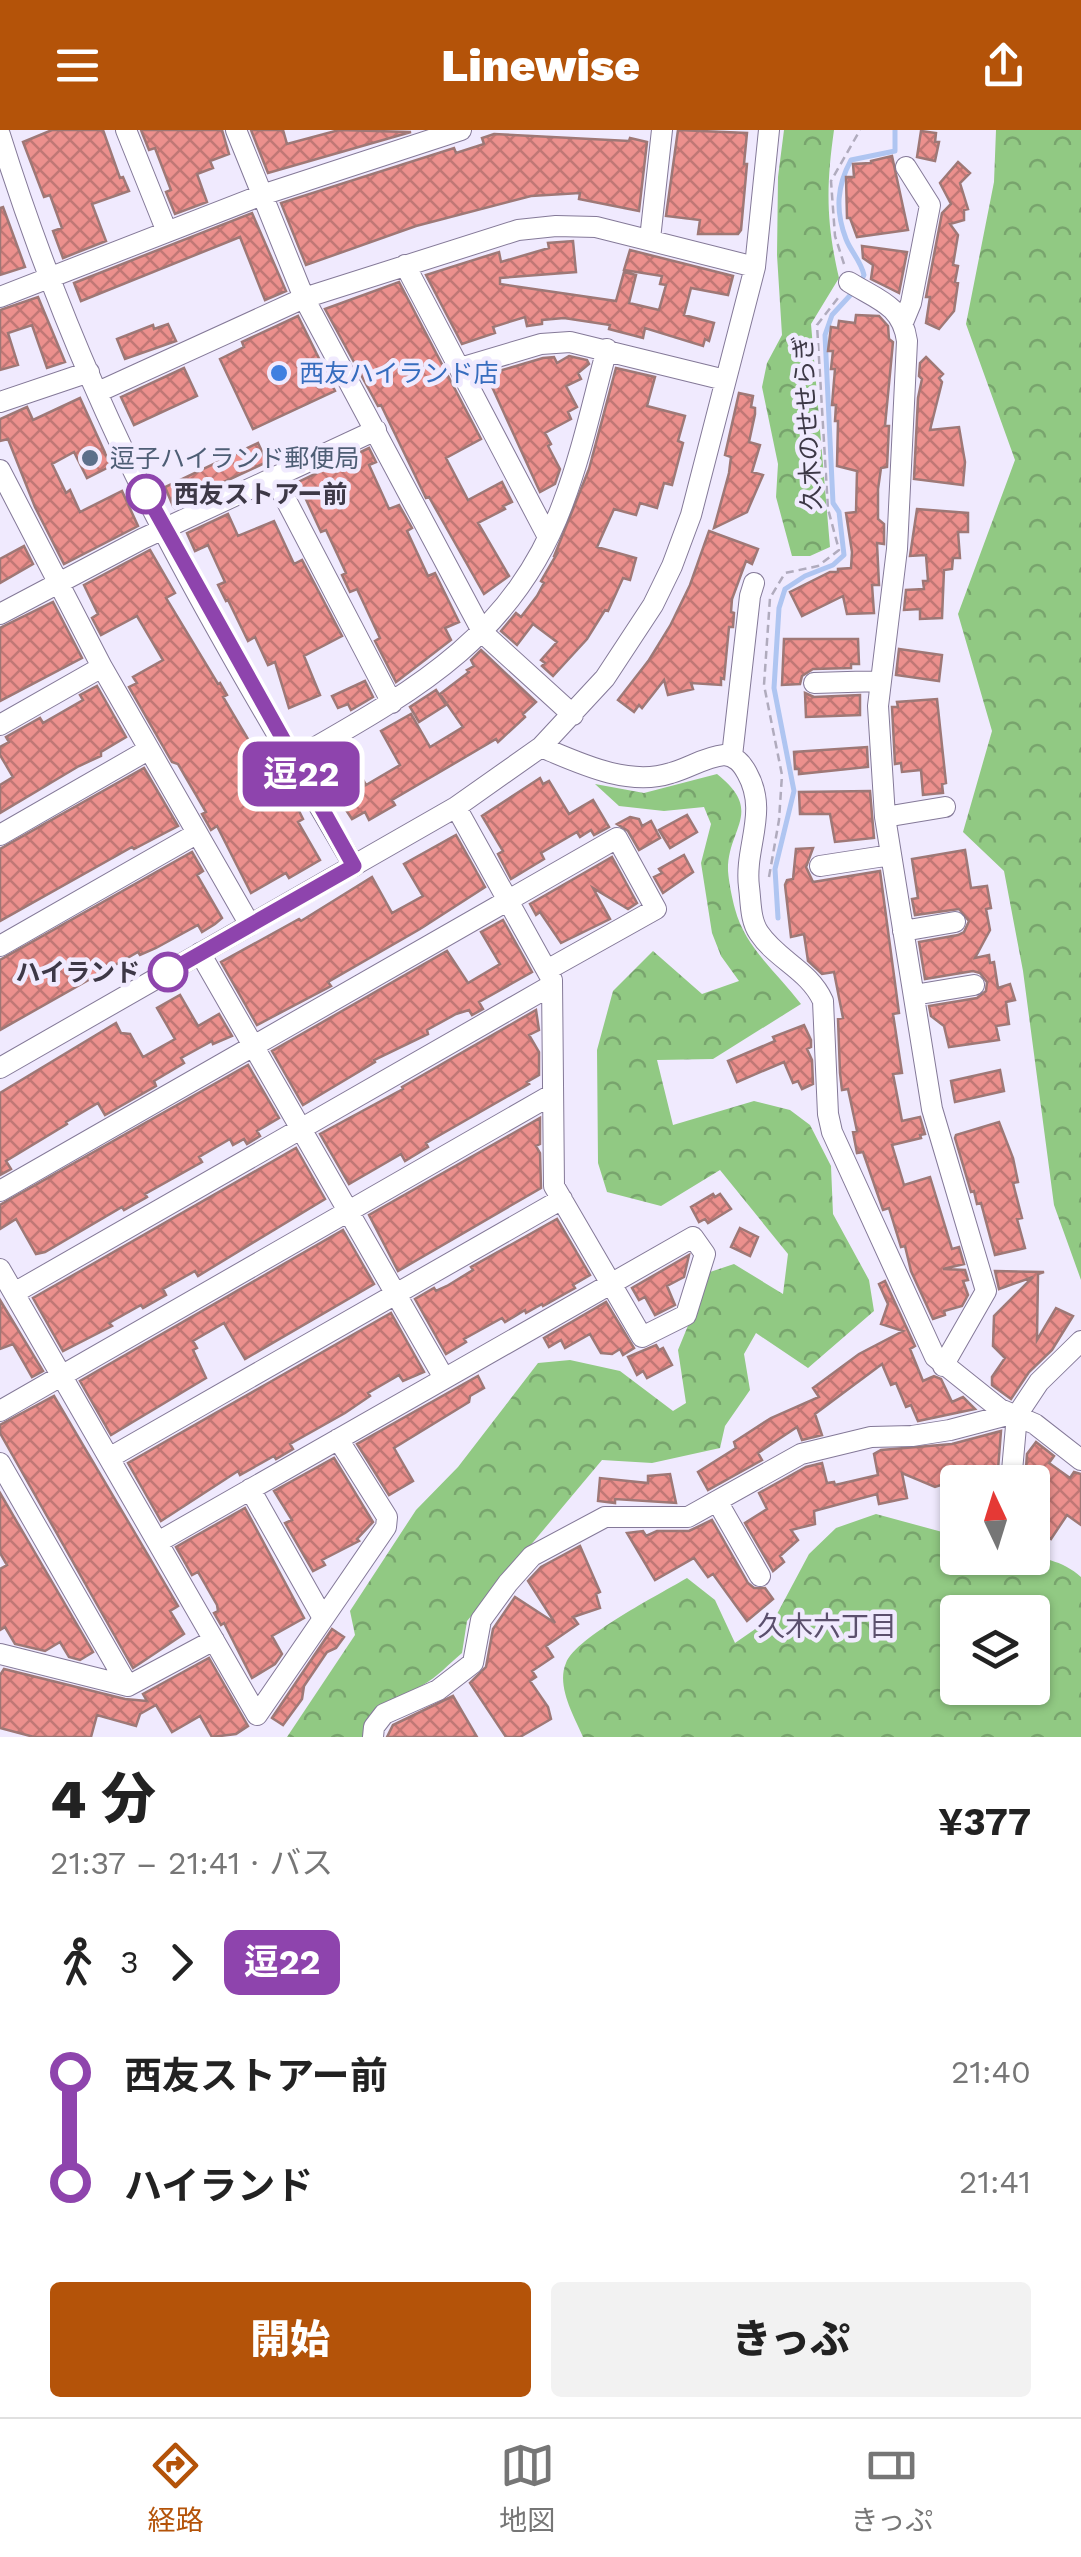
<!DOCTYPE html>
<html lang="ja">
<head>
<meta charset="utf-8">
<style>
  :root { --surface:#fff; --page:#f2f2f2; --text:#222; --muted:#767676; --line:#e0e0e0; --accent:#b45309 }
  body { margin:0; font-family:"Work Sans","Noto Sans JP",sans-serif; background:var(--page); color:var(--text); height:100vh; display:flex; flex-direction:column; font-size:38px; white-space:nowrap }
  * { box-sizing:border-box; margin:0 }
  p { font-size:32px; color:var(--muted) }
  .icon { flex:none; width:55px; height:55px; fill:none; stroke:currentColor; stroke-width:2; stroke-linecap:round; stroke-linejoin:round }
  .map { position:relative; height:1607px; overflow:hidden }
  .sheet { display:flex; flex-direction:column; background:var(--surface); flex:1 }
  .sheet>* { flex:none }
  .badge { padding:0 20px; border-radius:15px; font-size:35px; line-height:65px }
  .needle { width:65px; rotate:356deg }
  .controls { position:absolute; left:940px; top:1335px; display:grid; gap:20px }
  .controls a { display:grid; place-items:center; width:110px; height:110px; border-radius:10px; background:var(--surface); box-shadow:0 2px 8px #0004; font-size:50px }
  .map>.badge { position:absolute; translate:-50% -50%; box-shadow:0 0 0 5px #fff }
  .legs { display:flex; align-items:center; gap:15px; height:110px; padding:0 50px; font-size:32px }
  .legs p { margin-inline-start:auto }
  .headline { display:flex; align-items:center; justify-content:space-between; height:170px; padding:0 50px }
  h1 { font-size:55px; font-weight:800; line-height:75px }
  .primary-button { display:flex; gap:20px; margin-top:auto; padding:20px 50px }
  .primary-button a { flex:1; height:115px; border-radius:10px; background:var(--accent); color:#fff; font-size:40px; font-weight:800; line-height:115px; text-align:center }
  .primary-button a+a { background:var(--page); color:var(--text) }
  ul { padding:0 50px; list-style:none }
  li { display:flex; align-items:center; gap:35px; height:110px; font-size:38px }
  li i { display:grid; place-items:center; width:15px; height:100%; margin:0 12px; background:currentColor }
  li i::after { content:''; width:25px; height:25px; margin:-12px; border:8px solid; border-radius:50%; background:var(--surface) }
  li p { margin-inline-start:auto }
  li:first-child i { background:linear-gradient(#0000 50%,currentColor 0) }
  li:last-child i { background:linear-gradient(currentColor 50%,#0000 0) }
  header { display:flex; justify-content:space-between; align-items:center; height:130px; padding:0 50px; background:var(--accent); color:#fff; font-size:45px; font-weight:800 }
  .tab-bar { display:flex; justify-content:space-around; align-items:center; height:140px; border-top:2px solid var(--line); background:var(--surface); font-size:28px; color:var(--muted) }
  .tab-bar a { display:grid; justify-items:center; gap:5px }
  .tab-bar .on { color:var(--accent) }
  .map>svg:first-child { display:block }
</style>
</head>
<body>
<header><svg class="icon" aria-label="menu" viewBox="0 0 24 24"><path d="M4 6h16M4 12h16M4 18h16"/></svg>Linewise<svg class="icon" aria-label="share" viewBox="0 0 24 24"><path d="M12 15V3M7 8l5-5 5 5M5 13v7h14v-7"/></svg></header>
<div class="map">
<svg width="1081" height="1607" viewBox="0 0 1081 1607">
  <defs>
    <pattern id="forest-crowns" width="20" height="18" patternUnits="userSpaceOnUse" patternTransform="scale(2.5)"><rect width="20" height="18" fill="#91c983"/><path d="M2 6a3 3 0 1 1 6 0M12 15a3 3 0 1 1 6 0" fill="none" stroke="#78a46d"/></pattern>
    <pattern id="building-cross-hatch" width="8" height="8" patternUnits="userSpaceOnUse" patternTransform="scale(2.5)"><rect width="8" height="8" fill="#ec908d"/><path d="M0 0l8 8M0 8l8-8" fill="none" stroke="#c07775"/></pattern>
  </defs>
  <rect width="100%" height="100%" fill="#f0eafe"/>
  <path fill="url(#forest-crowns)" fill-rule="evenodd" d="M784,0H834C826,57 826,92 839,148L811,194L830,417L810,426H792L776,367L778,334L762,257L767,233L782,205L777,125L778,47Z
    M996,0H1081V1150L1054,1075L1023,841L1004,741L963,702L992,601L958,484L1015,330L966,194L994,52Z
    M717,644C765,682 727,698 728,741C729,753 732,768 735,779C745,818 778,843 801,874L713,929L657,930L673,995L754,971L790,980L810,995L831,1036L833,1084L869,1150L874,1181L808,1238L756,1203L744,1224L750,1260L725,1296L720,1318L652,1333L602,1330L467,1491L462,1523C449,1534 437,1547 423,1555C388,1575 383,1563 364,1607H287L355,1505L350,1481L416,1380L458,1337L538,1233L570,1230L620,1241L673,1281L686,1273L678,1220L710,1142L734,1134L783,1164L788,1124L720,1040L661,1076L607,1062L598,1033L597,920L613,861L653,821L702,864L739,851L721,826L712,803L701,733L711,694L704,677L664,681L619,676L595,654L644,663Z
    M876,1384L957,1406L958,1428C1000,1428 1048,1417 1081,1447V1607H583C574,1586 556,1556 566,1533C576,1507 660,1464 687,1448L715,1470L735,1513L777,1484L809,1424L836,1398ZM958,1482H1032V1558H958Z"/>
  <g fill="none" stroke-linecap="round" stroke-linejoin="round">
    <path stroke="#afc5f1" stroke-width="5" d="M861,151L864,145C861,131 851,122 846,109C835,80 837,56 851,30L895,21V0
      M778,788L775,739L794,661L774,558L779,478L785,459L805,446L833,435L844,425L839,382L833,373L825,205L832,185L855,160"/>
  </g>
  <path fill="url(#building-cross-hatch)" stroke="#9e7876" stroke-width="2.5" d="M52,0H103L120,48L123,47L129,61L92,74L106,111L63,128L53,101L62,98L50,65L44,67L23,12Z
    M141,0H222L229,24L210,31L213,38L197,44L207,72L175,84L166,62L171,60L155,18L149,20Z
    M251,0H283L287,14L339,0L411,2L268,43Z
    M678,0L747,3L744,34H747L741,100L738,104H698L700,90L666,86Z
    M921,1L936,3L935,12H939L935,31L917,27Z
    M494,4L629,11L630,8L647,12L639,81L579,69L580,63L531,66L416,96L306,135L281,73L454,18L456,23L484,14L482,8Z
    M892,26L908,100L857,107L850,88H847L846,47H854L853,34L871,33V31Z
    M958,32L970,43L960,53L968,79L964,80V90L950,94L958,105L953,135L958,136L955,152L958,153L954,181L939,199L926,193L930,167H926L942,83L951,74L940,53Z
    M3,77L25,137L0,145V78Z
    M252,83L286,161L265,170L240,107L81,171L74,153Z
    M573,111L576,142L500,148V154L616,171L624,142L636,145L629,173L659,180L666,155L660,154L662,146L624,140L630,120L733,146L728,165L691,158L684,185L714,193L709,211L705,209L703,216L645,198L643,208L609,199L610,195L564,188L542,190V194L527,196L525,187L493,197L495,203L462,214L426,145L499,122L501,132L549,118L548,113Z
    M862,116L907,122L899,163L871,149L873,135L863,128Z
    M399,152L481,309L446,328L468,370L502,352L512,372L503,376L505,379L478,393L509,446L484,464L429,367L426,368L381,275L378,276L325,179Z
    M38,167L65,232L47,238L32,195L8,203L18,235L0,240V180Z
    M856,185L879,186L888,196L889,209L893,212L885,296H889L887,337L881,338L878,359V389L884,394V414L877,413L879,455H872L874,483L847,484L843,466L802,486L790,462L830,442H838V439L851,438L852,422L846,383L856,382L857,341L837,336L838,291H835L836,275H832L835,239H831L833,221H828L831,197L838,198L839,191L855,193Z
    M298,186L335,261L253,299L220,229L244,217L242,212Z
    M168,194L176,211L125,229L117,209L153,195L154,199Z
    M569,226L587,230L589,234L578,243L581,249L566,256L577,277L568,282L571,289L545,303L551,314L548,316L560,339L555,354L540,362L488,248L499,241L543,228L554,227L557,233Z
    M926,227L943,244L939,248L942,252L930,300L959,297L965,332L963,355L914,349L918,268L922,249L919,246L920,233Z
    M184,238L197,266L134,295L121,267Z
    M616,238L655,247L647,276L685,286L678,311L683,313L672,355L664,353L657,378L640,373L636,385L614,379L597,417L636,428L630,450L623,448L608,481L605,480L587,509L553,546L542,536L545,533L541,530L557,512L533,494L517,515L501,501L516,483L521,487L537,466L544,453L541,451L558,422L555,424L589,339Z
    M739,263L753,266L751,277L755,278V284L749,312L760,315L752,342L763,345L747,382L714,398L729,343L731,327L725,325Z
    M80,268L111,336L87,348L74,322L52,334L66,363L70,360L80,382L122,361L138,396L64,434L35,377L8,309L0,311V289L27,277L33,290Z
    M258,313L267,332L215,356L216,359L175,378L173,376L165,357Z
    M369,318L376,332L369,335L389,379L399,375L412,398L407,401L428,446L435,443L459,492L445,498L451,510L396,552L375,511L380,508L357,459L350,462L342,445L346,443L326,400L321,402L298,352Z
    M917,379L968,383V402H958L960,428H953L952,439L944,440L942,488L920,489V479L904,480L906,460L924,459L923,451H928L926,425L910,426Z
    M228,384L238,406L274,391L294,434L302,430L342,506L304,526L320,565L289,578L275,532L268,535L255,507L248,511L228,470L226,471L218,455L225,452L208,415L195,421L187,403Z
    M709,401L758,419L752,434L746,431L732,469L731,482L734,483L733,497H729L724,549L721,548V555L691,553L693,559L668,565L664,550L642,578L639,575L634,582L618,570L649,530L670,496L690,455Z
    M24,416L33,434L0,453V429Z
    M150,420L175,463L166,468L218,554L220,553L227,565L223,567L252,616L264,621L272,635L264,639L287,678L295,673L303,689L298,692L320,730L289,748L286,743L251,763L217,696L211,700L202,684L206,682L178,634L172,632L129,557L137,553L133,547L163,530L137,486L101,505L92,488L98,484L84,455Z
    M53,472L82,528L0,571V498Z
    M784,509H858L859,534H851V538L813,539L802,546L800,554L782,555Z
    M899,519L942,525L939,551L896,545Z
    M481,520L536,572L523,584L525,587L498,612L496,609L392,670L395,675L369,690L365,682L352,689L315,633L344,617L366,655L400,635L381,601L411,584L430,617L463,597L440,564L469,542L467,540L474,536L471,530Z
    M365,551L373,567L351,580L348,574L338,578L332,566Z
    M97,556L126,607L101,622V626L79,636L0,683V655L13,647L0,625V617L9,612L6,607L40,588L43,593L83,570L80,565Z
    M436,560L446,575L419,592L410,577Z
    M805,563L814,567L860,565V585L806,587Z
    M937,569L946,653L942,654L943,663L923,665L921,640L902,642L901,633L895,634L892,577H898L897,572Z
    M867,617L868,637L799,644V639H795L794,622Z
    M144,638L178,696L134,719L132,717L0,791V719Z
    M540,648L543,654L549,651L569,684L593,670L609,697L594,705L591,700L580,707L577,702L541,723L544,729L511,749L498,724L503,721L482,686Z
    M870,661L874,708L835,712L830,684H800L799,662Z
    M687,685L697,702L670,718L659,700Z
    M630,687L639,689L642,696L651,691L660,708L639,720L628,701L617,694Z
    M456,705L485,757L420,799L328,852L331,856L257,895L221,832L299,789L301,791L372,747L392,783L423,766L404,734Z
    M813,718L806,737L813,752L880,741L899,883L893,884L902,943L893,944L902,991L920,987L925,1004L920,1005L921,1008L892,1015L904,1055L930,1047L952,1119L959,1117L964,1134L943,1139L965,1140L968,1150L963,1151L968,1165L962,1176L944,1181L945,1185L933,1189L911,1141L905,1116L901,1117L889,1078L883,1080L863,1022L857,1023L853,1002L857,1001L848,959L842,960L840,943L838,889L843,888L834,842L822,844L808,831L804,804L791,807L785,755L787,750L793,749L796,719Z
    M965,720L971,758L987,756L991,778L986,779L990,800L975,828L989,825L990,833L994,832L998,858L1010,854L1015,870L1006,872L1009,894L996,896L999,910L949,917L944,896L931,886L929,876L977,868L986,861L987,852L980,843L973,841L925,849L919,812L958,805L964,802L969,791L959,779L915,785L912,769L918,768L912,729Z
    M192,722L203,741L197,745L222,788L215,794L202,802L198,795L156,818L140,825L138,822L0,900V830Z
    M684,725L693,742L663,763L654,747L662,743L659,739Z
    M612,727L637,773L628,779L593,758L610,789L561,813L540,782L536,785L530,774Z
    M503,790L532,842L479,872L483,879L472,885L469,880L456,884L427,900L428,904L374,930L375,932L303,975L272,921L447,821L468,853L500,834L481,802Z
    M180,865L198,896L219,884L232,906L213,914L212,911L181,928L184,933L154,951L156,956L105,985L98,973L66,992L67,994L6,1031L11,1039L0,1045V963L116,893L121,903L130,904L143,927L175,909L157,878Z
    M536,880L539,900L529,905L539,922V945L527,952L529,954L426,1013L428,1017L405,1031L401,1024L349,1054L320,1004L403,959L402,957Z
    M804,895L811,910V917L807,919L812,930L813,954L802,959L798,951L793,953L784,932L737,952L728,931L775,911L773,907Z
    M248,935L279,988L257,1001L260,1006L247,1014L244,1009L233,1015L230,1009L199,1027L202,1032L145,1064L147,1067L124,1080L122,1077L45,1122L36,1124L16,1089L0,1099V1075Z
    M1000,940L1004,961L955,972L951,951Z
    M540,988V1014L536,1016L540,1023L541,1058L398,1141L369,1085Z
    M999,992L1013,1028L1018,1052L1013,1053L1022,1088L1017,1089L1025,1118L995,1125L981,1073L977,1074L974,1061L971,1062L955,1008L956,1005Z
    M296,1018L325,1069L198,1146L195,1141L163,1159L166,1165L143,1178L141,1175L109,1193L112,1196L63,1221L33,1168Z
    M713,1064L715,1067L720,1064L731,1079L708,1093L705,1089L699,1092L691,1077Z
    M557,1089L590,1145L573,1155L575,1158L543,1176L542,1174L526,1183L525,1180L505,1192L502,1188L464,1209L466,1212L446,1224L415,1169L434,1158L436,1161L447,1156L473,1140L471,1137Z
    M740,1098L758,1107L750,1126L731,1117Z
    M343,1100L374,1154L245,1229L224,1193L193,1211L197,1218L193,1220L206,1248L111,1305L80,1251Z
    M689,1125L684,1147L667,1156L675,1175L655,1185L645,1167L639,1170L632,1158Z
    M995,1141L1044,1142L1038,1144L1037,1210L1056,1178L1073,1186L1052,1220L1029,1242L1011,1269L992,1255V1247L1005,1228L993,1216L994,1186L1033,1147L999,1159Z
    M885,1151L915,1216L910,1219L923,1251L934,1246L941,1249L952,1272L963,1267L975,1279L918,1291L911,1275L906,1277L896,1253L891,1255L882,1234L815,1284L822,1305L802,1310L797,1297L758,1323L762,1330L708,1360L698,1342L736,1318L734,1312L771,1288L819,1267L813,1258L859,1224L903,1201L881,1194L888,1174L879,1154Z
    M0,1170L43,1241L32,1247L13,1214L0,1219Z
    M606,1172L634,1218L623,1225L620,1219L612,1224L601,1223L590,1204L565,1218L561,1210L549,1217L544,1208Z
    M391,1183L424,1242L403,1251L399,1245L368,1263L370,1266L345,1283L290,1314L293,1319L276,1329L274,1326L240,1345L238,1341L161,1391L128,1333Z
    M656,1215L659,1220L663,1218L672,1235L647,1248L643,1241L637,1245L628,1227Z
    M478,1246L484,1258L470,1266L469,1272L394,1318L413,1351L389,1365L357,1314Z
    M54,1266L178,1476L170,1481L184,1504L133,1538L0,1303V1295Z
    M1001,1301L997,1352H950L935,1357L902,1343L907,1368L879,1374L877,1364L814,1381L815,1394L791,1400L798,1410L780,1426L784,1432L773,1441L745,1393L767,1379L759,1363L806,1337L822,1333L827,1353L834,1352L835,1355L878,1345L874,1324L881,1320L952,1314Z
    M1036,1312L1054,1326L1049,1333L1070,1348L1074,1342L1081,1344V1395L1067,1385L1051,1409L1032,1396V1352H1025L1027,1324Z
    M334,1328L373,1392L357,1409L359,1411L322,1430L325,1435L313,1441L285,1393L292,1390L274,1361Z
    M670,1344L676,1373L615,1369V1373L598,1371L600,1348L648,1353V1346Z
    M0,1363L93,1522L80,1530L69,1527L60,1512L45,1521L15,1514L5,1497L0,1500V1439L7,1435L0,1423Z
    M245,1378L304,1488L272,1506L282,1524L275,1534L252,1548L224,1493L221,1495L214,1483L218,1481L217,1475L198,1442L192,1445L176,1417Z
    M712,1390L748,1453L754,1458H765L773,1469L747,1491L713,1444L708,1447L694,1428L655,1450L627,1403L643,1401L646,1406L657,1401H689Z
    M580,1416L600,1462L596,1464L600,1478L573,1487L578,1494L546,1516L553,1527L532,1541L536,1547L530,1551L548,1577L551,1589L520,1607H506L470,1553L486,1537L493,1499L515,1467L555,1493L528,1451L541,1437Z
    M332,1499L344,1507L336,1518L327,1522L304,1556L302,1569L283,1595L272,1588Z
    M209,1528L248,1596L236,1604L212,1607L200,1586L172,1602L156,1575L140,1584L136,1596L97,1585L91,1607H34L0,1598V1545L4,1539L125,1569L147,1571L143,1564Z
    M453,1566L477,1607H387L393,1595Z"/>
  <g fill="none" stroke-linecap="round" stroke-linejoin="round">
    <g stroke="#847998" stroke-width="22">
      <path id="minor" d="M126,0L167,102
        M236,0L304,168L483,503L573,585
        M0,5C42,139 97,273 162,398C222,513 289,624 354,736
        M650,109L662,0
        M405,135L548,407
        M849,152C878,170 902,175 907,211L897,419L878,576L885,687L932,979L986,1161L943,1236
        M0,167L262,65L461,0
        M904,190L911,173L930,75L906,37
        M460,238L541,214L570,212L725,250
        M98,262L304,168L518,100L556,96L596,97L755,137
        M0,272L89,242
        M0,340L102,537L250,795
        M274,347L392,573
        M0,484L142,409L376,300
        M814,553L881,551
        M0,595L102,537
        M541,617C579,633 628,657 671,643C689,638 705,627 724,625C736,627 741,632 747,643C769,682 744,717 749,757C751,772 750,790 759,803C777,830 809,840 823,871L828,984L832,1002L935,1227L1000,1279L1035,1294L1081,1330
        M732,626L750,466L754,453
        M293,630C410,563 513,509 563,373C582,323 593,270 607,219
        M885,687L945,677
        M0,705L148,620
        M820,736L891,725
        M903,801L955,792
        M0,816L196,704
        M200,823L444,1248
        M914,865L974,855
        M0,938L456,677L541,617L605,548L653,475L672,436L691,385L755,137L769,0
        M0,1061L617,708L656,779L547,840
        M0,1139L257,1585L386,1397L387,1387L338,1309
        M14,1163L552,855
        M0,1281L553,964
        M109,1328L562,1069
        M0,1333L128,1556
        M1011,1352L1017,1285L1039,1252L1081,1211
        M250,1359L323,1488
        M717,1371L760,1446
        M158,1412L693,1107L705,1124L686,1185L642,1207L554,1056L552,850L456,677
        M0,1524L128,1556L214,1510
        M373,1607L374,1597L384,1584L438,1560L473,1533L481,1490L508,1453L532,1426L605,1387H688L801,1324L871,1307L912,1306L950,1300L1011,1284"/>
    </g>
    <path stroke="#b0abbd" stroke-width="2.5" stroke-dasharray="8 5" stroke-linecap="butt" d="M844,134L835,106L831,51L860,0
      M769,747L779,690L782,645L764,555L770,468L785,443L818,436L839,420L828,379L817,195L838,168"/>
    <use href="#minor" stroke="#fff" stroke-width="20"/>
  </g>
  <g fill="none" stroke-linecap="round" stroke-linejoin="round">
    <g stroke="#fff" stroke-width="22">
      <path id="line-1" d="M146,364L354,736L168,842"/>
    </g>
    <use href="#line-1" stroke="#8e44ad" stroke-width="15"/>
  </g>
  <circle fill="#3f7fe0" stroke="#f0eafe" stroke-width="4" cx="279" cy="243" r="10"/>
  <circle fill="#5c6f8a" stroke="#f0eafe" stroke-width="4" cx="90" cy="328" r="10"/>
  <g fill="#fff" stroke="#8e44ad" stroke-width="5">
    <circle cx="146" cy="364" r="18"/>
    <circle cx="168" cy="842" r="18"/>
  </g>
  <g text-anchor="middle" stroke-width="9" stroke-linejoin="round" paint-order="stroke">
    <g font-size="25" fill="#366cbe" stroke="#f0eafe" text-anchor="start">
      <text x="299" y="252">西友ハイランド店</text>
    </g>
    <g font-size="25" fill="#3d3846" stroke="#f0eafe">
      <text transform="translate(807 293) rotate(-93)" y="9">久木のせせらぎ</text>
    </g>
    <g font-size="25" fill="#4e5e75" stroke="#f0eafe" text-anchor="start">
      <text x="110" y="337">逗子ハイランド郵便局</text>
    </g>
    <g font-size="25" font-weight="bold" fill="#3d3846" stroke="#f0eafe" text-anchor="start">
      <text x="174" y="373">西友ストアー前</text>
      <text x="140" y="851" text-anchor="end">ハイランド</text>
    </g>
    <g font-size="28" fill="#5b506d" stroke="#f0eafe">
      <text x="827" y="1506">久木六丁目</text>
    </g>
  </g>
</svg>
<div class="controls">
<a><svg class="needle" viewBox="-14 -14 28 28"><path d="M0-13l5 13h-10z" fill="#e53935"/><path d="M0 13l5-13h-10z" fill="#767676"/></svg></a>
<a><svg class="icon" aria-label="layers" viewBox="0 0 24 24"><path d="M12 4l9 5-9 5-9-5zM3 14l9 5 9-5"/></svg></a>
</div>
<b class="badge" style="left:301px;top:644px;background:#8e44ad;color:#fff">逗22</b>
</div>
<section class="sheet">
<div class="headline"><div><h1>4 分</h1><p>21:37 – 21:41 · バス</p></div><b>¥377</b></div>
<div class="legs"><svg class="icon" aria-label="walk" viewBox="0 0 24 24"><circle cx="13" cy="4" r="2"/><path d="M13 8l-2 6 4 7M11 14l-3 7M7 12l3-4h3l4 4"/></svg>3<svg class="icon" aria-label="forward" viewBox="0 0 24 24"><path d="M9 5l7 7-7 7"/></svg><b class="badge" style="background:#8e44ad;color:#fff">逗22</b></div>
<ul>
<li><i style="color:#8e44ad"></i><b>西友ストアー前</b><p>21:40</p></li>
<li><i style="color:#8e44ad"></i><b>ハイランド</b><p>21:41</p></li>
</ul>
<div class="primary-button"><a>開始</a><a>きっぷ</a></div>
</section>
<nav class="tab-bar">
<a class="on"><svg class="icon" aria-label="directions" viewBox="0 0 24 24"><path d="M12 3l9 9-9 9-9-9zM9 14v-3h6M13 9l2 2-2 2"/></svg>経路</a>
<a><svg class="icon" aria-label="map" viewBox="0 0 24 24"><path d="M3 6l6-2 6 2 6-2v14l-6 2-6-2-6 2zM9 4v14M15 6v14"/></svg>地図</a>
<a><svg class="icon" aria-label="tickets" viewBox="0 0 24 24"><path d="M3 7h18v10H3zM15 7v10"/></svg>きっぷ</a>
</nav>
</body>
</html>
